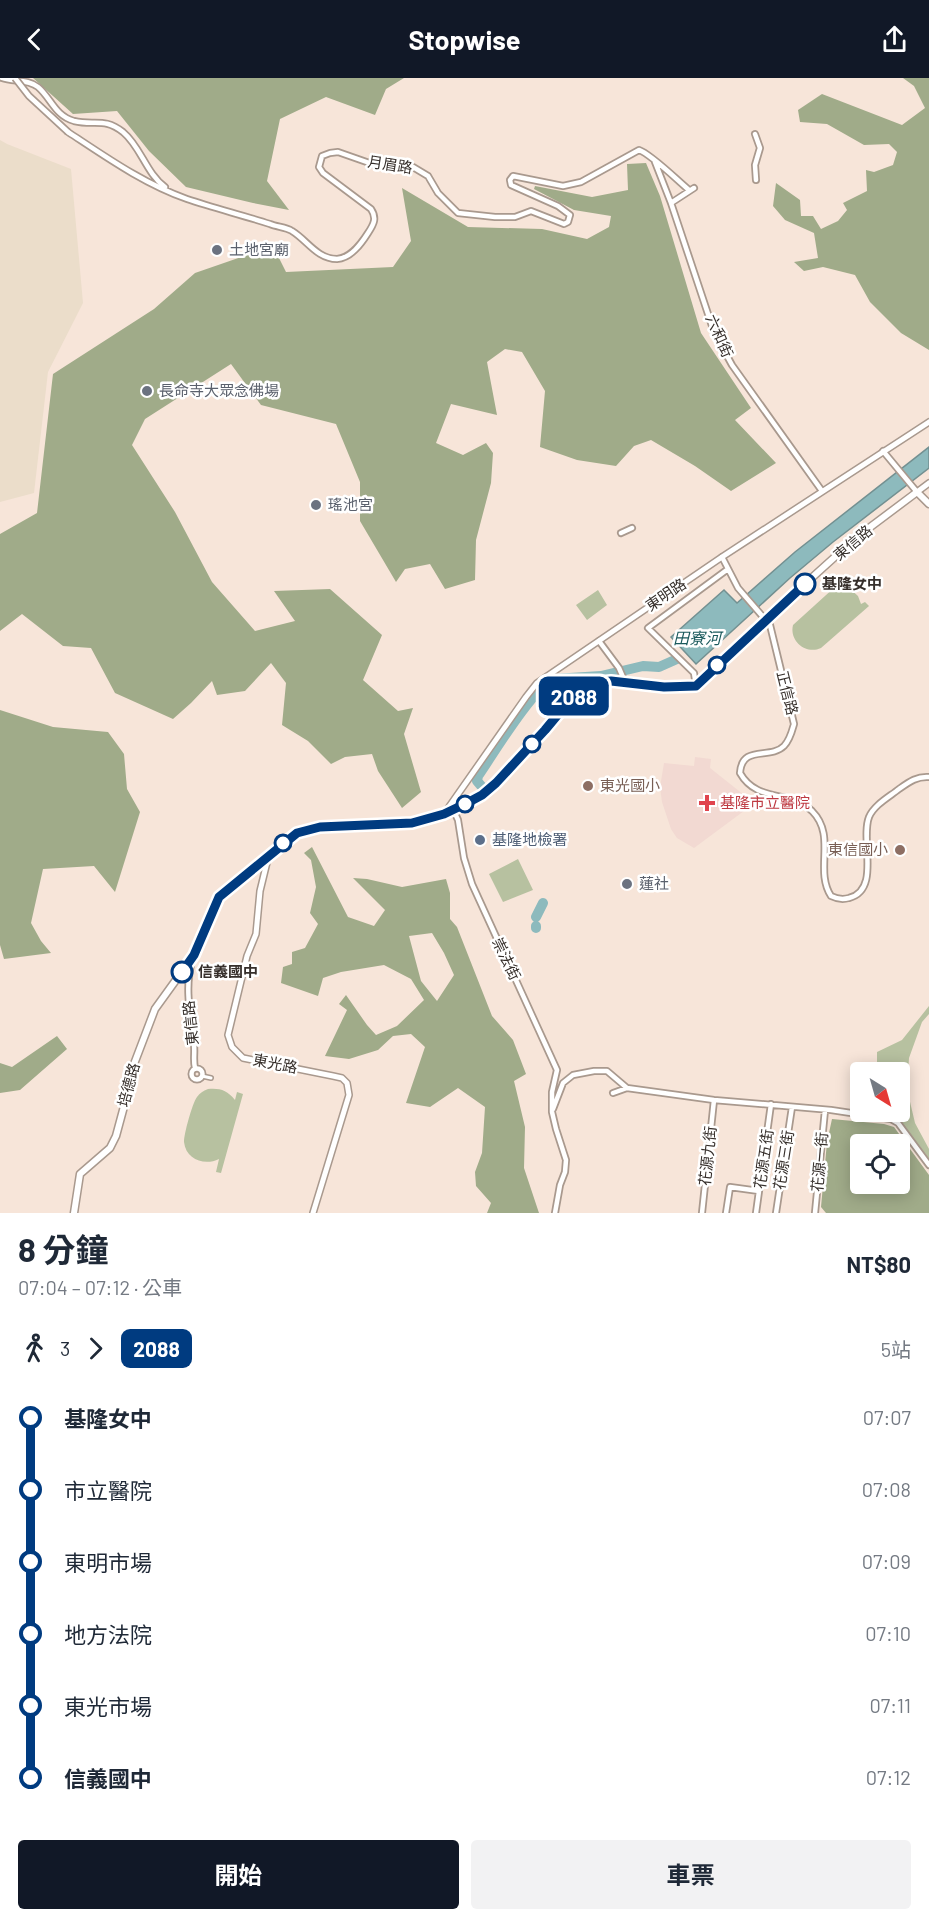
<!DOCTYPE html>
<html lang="zh-TW">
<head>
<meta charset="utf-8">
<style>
  :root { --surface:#fff; --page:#f2f2f3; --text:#1f2937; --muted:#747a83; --accent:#111827 }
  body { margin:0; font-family:Barlow,"Noto Sans TC",sans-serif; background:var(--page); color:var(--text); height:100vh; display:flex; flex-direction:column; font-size:22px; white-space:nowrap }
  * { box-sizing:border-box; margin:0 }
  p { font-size:20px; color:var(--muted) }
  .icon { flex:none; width:33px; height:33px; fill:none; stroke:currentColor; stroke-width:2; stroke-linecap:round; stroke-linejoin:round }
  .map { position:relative; height:1135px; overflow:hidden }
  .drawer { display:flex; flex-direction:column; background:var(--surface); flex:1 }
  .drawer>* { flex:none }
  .badge { padding:0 12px; border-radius:9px; font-size:21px; line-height:39px }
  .needle { width:39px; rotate:143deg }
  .fabs { position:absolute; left:850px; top:984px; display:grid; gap:12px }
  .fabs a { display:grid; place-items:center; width:60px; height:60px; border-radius:6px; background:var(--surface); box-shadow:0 3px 15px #0003; font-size:30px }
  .map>.badge { position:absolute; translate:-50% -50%; box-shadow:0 0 0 3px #fff }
  .legs { display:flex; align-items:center; gap:9px; height:66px; padding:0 18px; font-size:20px }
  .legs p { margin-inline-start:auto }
  .head { display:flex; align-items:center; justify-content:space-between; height:102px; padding:0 18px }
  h1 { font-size:33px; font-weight:700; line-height:45px }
  .button { display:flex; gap:12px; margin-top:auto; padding:12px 18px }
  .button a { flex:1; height:69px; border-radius:6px; background:var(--accent); color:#fff; font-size:24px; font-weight:700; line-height:69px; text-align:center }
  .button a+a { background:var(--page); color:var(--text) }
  ul { padding:0 18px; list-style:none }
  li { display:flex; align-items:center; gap:21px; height:72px; font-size:22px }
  li i { display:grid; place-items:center; width:9px; height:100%; margin:0 8px; background:currentColor }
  li i::after { content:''; width:15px; height:15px; margin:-8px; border:4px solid; border-radius:50%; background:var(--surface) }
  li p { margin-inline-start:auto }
  li:first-child i { background:linear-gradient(#0000 50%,currentColor 0) }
  li:last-child i { background:linear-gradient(currentColor 50%,#0000 0) }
  header { display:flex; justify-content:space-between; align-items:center; height:78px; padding:0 18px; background:var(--accent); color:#fff; font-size:27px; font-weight:700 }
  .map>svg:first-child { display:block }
</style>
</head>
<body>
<header><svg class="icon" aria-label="back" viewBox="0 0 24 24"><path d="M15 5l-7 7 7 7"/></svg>Stopwise<svg class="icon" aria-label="share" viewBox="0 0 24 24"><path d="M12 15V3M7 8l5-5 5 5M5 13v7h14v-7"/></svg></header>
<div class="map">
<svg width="929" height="1135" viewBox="0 0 929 1135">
  <rect width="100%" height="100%" fill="#f7e5d9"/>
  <path fill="#ebddca" d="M0,62L7,66L71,91L83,225L48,294L34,415L0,424Z"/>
  <path fill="#f2d9d2" d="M695,679L711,681L710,690L744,717L752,727L694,770L677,760L671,751L662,724L660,709L664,685L694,688Z"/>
  <path fill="#b7c1a0" d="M836,508L848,509L858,518L861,526L865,524L869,528L821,570C806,577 789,563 793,547Z
    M598,512L607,527L587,542L576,527Z
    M518,781L533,812L503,824L489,796Z
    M929,928V936L922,944L909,980L907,1011L915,1045L929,1071V1084L893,1040L885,1037H875V1034H900V994H877V974L902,962Z
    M208,1011C220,1010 227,1012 235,1022L237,1014L243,1016L221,1095L216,1094L219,1081C205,1088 186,1082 184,1064C184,1056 192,1026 197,1019C200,1015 203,1013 208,1011Z"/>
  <path fill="#a0ab89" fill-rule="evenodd" d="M33,0H404L386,11L375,37L326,19L280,41L267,103L289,132L253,125L186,109L149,73L117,33L73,36Z
    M903,0H929V272L901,255L870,224L855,197L823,189L804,193L794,184L818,180L814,155L785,142L773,128L776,105L800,122L801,138H813L821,151L838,143L847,132L843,125L867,113L866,92L874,94L893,87L897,74L889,66L864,67L827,46L800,44L798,32L822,16L902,47L925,30L914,8Z
    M646,85L660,118L701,255L751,330L735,342L776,385L731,413L695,388L651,362L634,368L616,388L577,382L540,369L545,313L522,274L505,271L487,284L497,337L451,326L436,365L463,377L486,365L493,375L491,405L476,462L475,502L445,511L430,486L405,491L396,504L360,443V404L336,346L261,327L231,286L145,341L132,367L175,434L212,504L255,553L295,543L274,513L330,511L382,557L363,602L398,633L413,630L404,656L421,714L402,730L378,693L372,676L345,679L331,686L308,663L282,647L286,605L271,585L245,613L217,617L212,603L191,625L173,641L115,615L91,570L63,568L22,536L0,553V456L37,435L53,296L154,231L195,195L273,168L286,194L393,189L411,163L402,110L468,149L542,151L587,161L609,149L611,138L574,132L534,111L535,108L592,119L628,112L627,86Z
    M0,632L53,649L108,654L124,676L127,711L140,734L115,814L94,788L43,791L31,845L41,863L51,875L4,881L0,867Z
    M312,769L348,839L374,848L385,832L353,800L367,801L402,809L446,801L450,815V841L457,849L492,938L513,962L526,996L514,1003L525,1049L524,1090L539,1135H487L491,1125L476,1108L475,1094L482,1075L485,1029L458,1010L430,1029L406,1025L425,969L411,956L393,958L378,972L349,981L325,978L347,932L339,926L346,917L367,947L376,957L397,948L424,922L411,901L384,887L341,894L323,900L318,918L281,905L283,889L292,886V874L305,870L318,846L310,835L316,809L311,782L304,775ZM432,855L444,875L454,897L437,923L421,903L409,858Z
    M57,958L67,971L20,1012L0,1015V985L12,989Z
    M832,1041L884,1046L894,1049L929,1097V1135H826L821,1129L827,1064ZM861,1066H900V1106H861Z"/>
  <path fill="#8dbabd" stroke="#739091" stroke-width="1.5" d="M929,369V390L833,464L790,500L696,586L671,559L724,512L737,525L795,474Z"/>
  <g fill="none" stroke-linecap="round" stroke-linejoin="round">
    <path stroke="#8dbabd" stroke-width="10" d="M483,710L477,703L478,698C494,675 531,612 554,601L601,598L643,588L659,589L677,581
      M536,839L543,825
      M536,850V848"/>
    <g stroke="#a9998e" stroke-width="6">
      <path id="pedestrian" d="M202,998L211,1000"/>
    </g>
    <g stroke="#a9998e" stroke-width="8">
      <path id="minor" d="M2,0C13,4 28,1 38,9C51,20 55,38 74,43C95,48 104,39 123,54C141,69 146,95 165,109
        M68,54C106,79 144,106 187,121C214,130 242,137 270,146C277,149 286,149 292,153C307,162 317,181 337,181C351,180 361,166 368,155C374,146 377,140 371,131L323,95L319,89L322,78L330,75L338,74L378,88L413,89L428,98L438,115L458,135L495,139H515L531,133L564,146L568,144L570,137L558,128L511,107L510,102L513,98L563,108L581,104L639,72C651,76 677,102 689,112
        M755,56L760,70L755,87L756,102
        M655,84L671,125L714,254L732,287L822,413
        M671,125L694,110
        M883,373L917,414
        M621,455L632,450
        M722,479L738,510L770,547L794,646C792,653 790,662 784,668C770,682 742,666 740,695C757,725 790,712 812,733C837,758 814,792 831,818C837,821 842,822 849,820C881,812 860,762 869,739C874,727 889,719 899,711C909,704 917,698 929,699
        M599,563L619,590L625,604
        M696,608L694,595L648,550L728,491
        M452,729L458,742L464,780L472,806L557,992L552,1014V1034L556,1051L566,1082L565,1094L560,1107L555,1135
        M192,883C184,910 191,939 194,967C195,975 193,982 195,990
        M191.5 996a5.5 5.5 0 1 1 11 0a5.5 5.5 0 1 1-11 0Z
        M613,1015L627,1010L714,1022L831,1032L891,1041L898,1045L929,1087
        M553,1031L563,1005L573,997L594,993H607L627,1010
        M702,1135L714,1022
        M726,1135L730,1109L759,1113
        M756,1135L771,1026
        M776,1135L792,1029
        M815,1135L825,1032"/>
    </g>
    <g stroke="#a9998e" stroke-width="8">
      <path id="tertiary" d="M917,414L929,405
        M444,736L526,619L537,605L722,479L929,344
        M269,776L260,813L256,856L247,878L228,957L232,969L243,980L333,998L342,1000L347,1005L349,1017L313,1135"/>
    </g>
    <g stroke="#a9998e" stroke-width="9">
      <path id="secondary" d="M74,1135L80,1096L110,1070L116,1058L126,1021L131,994L155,931L194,877L219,819L239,801L288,761L304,752L320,749L412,745L444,736L481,717L510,691L545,653L580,610L585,607L604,603L664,609L696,608L766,541L857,459L917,414L929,426"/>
    </g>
    <use href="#pedestrian" stroke="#fff" stroke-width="3"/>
    <use href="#minor" stroke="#fff" stroke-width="4.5"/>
    <use href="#tertiary" stroke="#fff" stroke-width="5"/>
    <use href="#secondary" stroke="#fff" stroke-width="6"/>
    <g stroke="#a9998e" stroke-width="8" stroke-linecap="butt">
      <path id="minor-bridge" d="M15,0L29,18L68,54"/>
    </g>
    <use href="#minor-bridge" stroke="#fff" stroke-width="4.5"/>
  </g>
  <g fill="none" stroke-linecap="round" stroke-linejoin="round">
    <g stroke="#fff" stroke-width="14">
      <path id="line-1" d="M182,894L194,877L219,819L297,755L320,749L412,745L444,736L469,724L482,717L496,705L545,652L580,610L591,605L611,603L664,609L696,608L805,506"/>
    </g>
    <use href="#line-1" stroke="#003b80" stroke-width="9"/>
  </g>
  <g fill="#6b7280" stroke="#fff" stroke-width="2">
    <circle cx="217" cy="172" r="6"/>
    <circle cx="147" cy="313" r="6"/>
    <circle cx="316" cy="427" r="6"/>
    <circle cx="627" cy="806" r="6"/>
  </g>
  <g fill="#fff" stroke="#003b80" stroke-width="3">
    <circle cx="805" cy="506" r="10"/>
    <circle cx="717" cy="587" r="8"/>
    <circle cx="532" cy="666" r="8"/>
    <circle cx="465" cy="726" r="8"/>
    <circle cx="283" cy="765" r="8"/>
    <circle cx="182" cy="894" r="10"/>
  </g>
  <g fill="#8d6e63" stroke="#fff" stroke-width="2">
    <circle cx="588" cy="708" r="6"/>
    <circle cx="900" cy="772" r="6"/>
  </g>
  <path fill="#e0444e" stroke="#fff" stroke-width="2" d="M704 716h6v6h6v6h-6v6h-6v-6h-6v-6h6z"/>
  <circle fill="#5c6f8a" stroke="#fff" stroke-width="2" cx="480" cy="762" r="6"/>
  <g text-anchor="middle" stroke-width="5" stroke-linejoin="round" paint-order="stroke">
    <g font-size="15" fill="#362f2b" stroke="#fff">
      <text transform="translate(390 87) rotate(9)" y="5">月眉路</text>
      <text transform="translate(719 258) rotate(66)" y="5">六和街</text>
      <text transform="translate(853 465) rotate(-40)" y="5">東信路</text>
      <text transform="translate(666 517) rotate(-34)" y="5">東明路</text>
      <text transform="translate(787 615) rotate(76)" y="5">正信路</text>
      <text transform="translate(506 881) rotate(64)" y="5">崇法街</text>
      <text transform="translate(191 945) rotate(-96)" y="5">東信路</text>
      <text transform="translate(275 986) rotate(11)" y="5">東光路</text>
      <text transform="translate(129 1007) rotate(-75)" y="5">培德路</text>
      <text transform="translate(708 1078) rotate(-84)" y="5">花源九街</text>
      <text transform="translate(764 1081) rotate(-82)" y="5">花源五街</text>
      <text transform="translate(784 1082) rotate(-81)" y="5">花源三街</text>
      <text transform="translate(820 1084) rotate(-85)" y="5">花源一街</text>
    </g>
    <g font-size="15" fill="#5b616d" stroke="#fff" text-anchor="start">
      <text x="229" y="177">土地宮廟</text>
      <text x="159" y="318">長命寺大眾念佛場</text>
      <text x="328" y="432">瑤池宮</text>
      <text x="639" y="811">蓮社</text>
    </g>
    <g font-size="15" font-weight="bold" fill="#362f2b" stroke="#fff" text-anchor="start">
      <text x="822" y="511">基隆女中</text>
      <text x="198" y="899">信義國中</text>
    </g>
    <g font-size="15" fill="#785e54" stroke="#fff" text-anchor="start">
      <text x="600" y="713">東光國小</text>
      <text x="888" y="777" text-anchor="end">東信國小</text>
    </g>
    <g font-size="15" fill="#be3a42" stroke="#fff" text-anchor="start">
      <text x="720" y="730">基隆市立醫院</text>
    </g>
    <g font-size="15" fill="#4e5e75" stroke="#fff" text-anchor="start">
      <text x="492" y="767">基隆地檢署</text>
    </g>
    <g font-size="16" font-style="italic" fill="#1a595c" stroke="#fff">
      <text x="697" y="566">田寮河</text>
    </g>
  </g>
</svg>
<div class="fabs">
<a><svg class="needle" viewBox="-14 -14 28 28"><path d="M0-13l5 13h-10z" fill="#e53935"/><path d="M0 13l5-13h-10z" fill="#747a83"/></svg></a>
<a><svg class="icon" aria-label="locate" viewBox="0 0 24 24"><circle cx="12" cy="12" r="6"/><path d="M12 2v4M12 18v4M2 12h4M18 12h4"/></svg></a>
</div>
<b class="badge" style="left:574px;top:618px;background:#003b80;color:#fff">2088</b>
</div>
<section class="drawer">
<div class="head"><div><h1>8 分鐘</h1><p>07:04 – 07:12 · 公車</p></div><b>NT$80</b></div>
<div class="legs"><svg class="icon" aria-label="walk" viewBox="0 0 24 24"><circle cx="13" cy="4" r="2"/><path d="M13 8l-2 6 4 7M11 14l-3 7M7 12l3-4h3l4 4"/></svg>3<svg class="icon" aria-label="forward" viewBox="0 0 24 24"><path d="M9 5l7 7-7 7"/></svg><b class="badge" style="background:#003b80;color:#fff">2088</b><p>5站</p></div>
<ul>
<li><i style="color:#003b80"></i><b>基隆女中</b><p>07:07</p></li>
<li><i style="color:#003b80"></i><span>市立醫院</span><p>07:08</p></li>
<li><i style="color:#003b80"></i><span>東明市場</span><p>07:09</p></li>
<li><i style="color:#003b80"></i><span>地方法院</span><p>07:10</p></li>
<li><i style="color:#003b80"></i><span>東光市場</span><p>07:11</p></li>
<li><i style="color:#003b80"></i><b>信義國中</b><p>07:12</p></li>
</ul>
<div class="button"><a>開始</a><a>車票</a></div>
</section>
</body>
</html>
